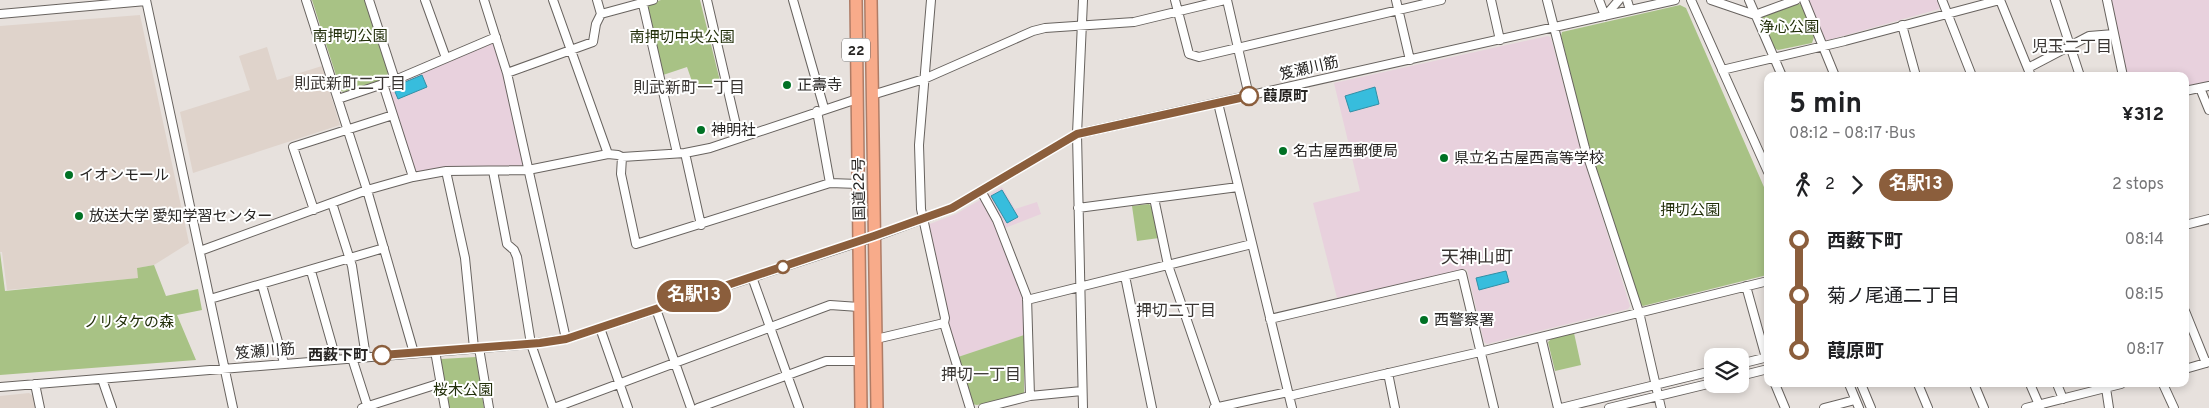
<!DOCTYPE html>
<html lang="en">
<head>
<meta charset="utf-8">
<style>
  :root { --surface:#fff; --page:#f6f6f6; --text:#202124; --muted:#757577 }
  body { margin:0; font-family:Overpass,"Noto Sans JP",sans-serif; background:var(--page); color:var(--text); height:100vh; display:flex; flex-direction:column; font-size:19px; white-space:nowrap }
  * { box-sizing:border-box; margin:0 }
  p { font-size:16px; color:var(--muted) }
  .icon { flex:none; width:28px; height:28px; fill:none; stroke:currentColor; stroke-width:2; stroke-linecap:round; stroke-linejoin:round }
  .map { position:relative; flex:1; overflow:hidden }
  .details { position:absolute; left:1764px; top:72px; width:425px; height:315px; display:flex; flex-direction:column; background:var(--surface); border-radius:10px; box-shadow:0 2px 8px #0003 }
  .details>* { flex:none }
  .badge { padding:0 10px; border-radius:16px; font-size:18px; line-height:32px }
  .buttons { position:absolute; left:1704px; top:348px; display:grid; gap:10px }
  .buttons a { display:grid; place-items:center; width:45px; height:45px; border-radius:10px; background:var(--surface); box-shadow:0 2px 8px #0003; font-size:25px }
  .map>.badge { position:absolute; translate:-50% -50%; box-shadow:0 0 0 2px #fff }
  .legs { display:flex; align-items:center; gap:8px; height:55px; padding:0 25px; font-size:16px }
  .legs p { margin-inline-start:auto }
  .overview { display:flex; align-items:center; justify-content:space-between; height:85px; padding:0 25px }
  h1 { font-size:28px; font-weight:700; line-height:38px }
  ul { padding:0 25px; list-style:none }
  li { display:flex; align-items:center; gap:18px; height:55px; font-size:19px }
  li i { display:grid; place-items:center; width:8px; height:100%; margin:0 6px; background:currentColor }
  li i::after { content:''; width:12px; height:12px; margin:-6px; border:4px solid; border-radius:50%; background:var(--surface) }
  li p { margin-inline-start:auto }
  li:first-child i { background:linear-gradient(#0000 50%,currentColor 0) }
  li:last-child i { background:linear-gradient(currentColor 50%,#0000 0) }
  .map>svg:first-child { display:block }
</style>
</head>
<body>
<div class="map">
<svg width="2209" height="408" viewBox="0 0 2209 408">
  <rect width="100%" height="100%" fill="#e7e1dd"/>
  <path fill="#dfd3cb" d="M140,15L189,243L154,265L137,268L139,278L7,290L2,252H0V26Z
    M267,47L277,80L322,66L340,125L193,173L180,112L250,90L239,56Z
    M29,393L33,396L36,408H0V396Z"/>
  <path fill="#e8d1dd" d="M1807,0H1939L1941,5L1939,9L1825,41H1823Z
    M2111,0H2209V82L2185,87V76H2126Z
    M1548,36L1551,38L1579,143L1630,306L1628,309L1487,344L1484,342L1467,269L1337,298L1313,203L1360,191L1334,83Z
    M492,41L496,45L505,73L524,164L522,167H442L419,172L415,170L389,90L392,84Z
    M1002,187L1015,209L1037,202L1041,214L997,231L1023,299L1024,335L958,357L949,329L927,225L956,214Z"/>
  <path fill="#a8c285" d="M312,0H366L388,73L386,79L344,92L341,91Z
    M661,0H700L720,81L695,90L687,67L663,75L647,7L649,4Z
    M1797,3L1802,5L1814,37L1812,43L1778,50L1772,47L1761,20L1763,15Z
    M1680,5L1686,8L1767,194V275L1643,306L1640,304L1589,147L1561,36L1562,32Z
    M1149,204L1152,207L1159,238L1137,241L1132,206Z
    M0,252L5,291L138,278L137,268L154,265L166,296L198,289L202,310L177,315L196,360L0,375Z
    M1574,333L1581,365L1555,371L1548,342L1551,339Z
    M1024,335V394L977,405L972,404L958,357Z
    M476,357L484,408H448L441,359Z"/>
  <path fill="#37bddd" stroke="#328fa5" d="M422,75L427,87L398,99L393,87Z
    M1375,87L1379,104L1350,112L1345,96Z
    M1002,190L1018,217L1007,223L991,196Z
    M1506,271L1509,282L1479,290L1476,278Z"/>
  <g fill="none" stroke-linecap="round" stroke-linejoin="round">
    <g stroke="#68635f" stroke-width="10">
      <path id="minor" d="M146,0L233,408
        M306,0L367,190L414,353
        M369,0L395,80
        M425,0L446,58
        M484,0L507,73L566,339
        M553,0L608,154
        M597,0L601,14
        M642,0L677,153
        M707,0L739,138
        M793,0L824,108
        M931,0L919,145L921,209L945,318L944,323L970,408
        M1175,0L1189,54L1199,57L1441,0
        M1227,0L1249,96
        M1396,0L1410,60
        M1491,0L1500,40
        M1547,0L1585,148L1639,312L1661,408
        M1599,0L1605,16
        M1627,0L1630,10
        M1691,0L1768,172
        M1711,0L1755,15L1796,0
        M1749,0L1782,76
        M1804,0L1835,76
        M1942,0L1972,76
        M2000,0L2031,76
        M2055,0L2080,76
        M2107,0L2123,76
        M0,14L146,1
        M1606,15L1619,0
        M1902,25L1916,76
        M2028,68L2089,36L2114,34
        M1722,70L1845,41L2000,0
        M507,73L593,42L596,24L601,14L653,0
        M383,84L413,177
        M2200,88L2209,110
        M2185,91L2209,86
        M872,95L924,79L1033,31L1045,28L1134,22L1225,0
        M338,99L395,80L496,37
        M1218,103L1292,408
        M685,153L701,225
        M622,157L621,174L636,244L830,183L817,111
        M446,171L465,258L474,348
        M493,171L507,244L514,250L517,257L531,344L553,408
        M830,183L858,184
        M981,191L997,220L1027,297L1030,396
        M1154,198L1168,265L1217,408
        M332,203L352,266L366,357
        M1078,208L1238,187
        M314,210L293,147L393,115
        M2185,225L2209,219
        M200,251L367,190L413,177L446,171L528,170L608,154L618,155L622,157L685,153L710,148L857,99
        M311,271L336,359
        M1125,276L1152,408
        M752,277L799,408
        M262,285L284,363
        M1746,286L1766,358
        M210,299L384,248
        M1027,300L1252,244
        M656,309L691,408
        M2185,311L2206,363
        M1270,319L1462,274L1494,408
        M600,328L628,408
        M1541,337L1558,408
        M876,339L944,323
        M479,348L489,408
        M435,351L445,408
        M352,358L368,408
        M1740,364L1768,357
        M2185,369L2209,362
        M1388,373L1395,408
        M1740,376L1768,369
        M102,379L112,408
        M35,384L40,408
        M1775,384L1785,408
        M1849,384L1859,408
        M1861,384L1871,408
        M1918,384L1928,408
        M1974,384L1984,408
        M2030,384L2040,407
        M2057,384L2063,399
        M2163,384L2174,408
        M0,387L531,344L566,339L874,237L952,208L1077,134L1675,0
        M2106,388L2109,408
        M1289,396L1480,352L1768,281
        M362,408L441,383
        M554,408L830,305L859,307
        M698,408L826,361H860
        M983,408L1030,396L1082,391
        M1083,408L1077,134L1083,0
        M1214,408L1288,392
        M1561,408L1712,371
        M1609,408L1712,383
        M1824,408L1855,400
        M2026,408L2121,384"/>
    </g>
    <g stroke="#af7c66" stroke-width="14">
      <path id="highway" d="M856,0L861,408
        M871,0L877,408"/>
    </g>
    <use href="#minor" stroke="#fff" stroke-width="8"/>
    <use href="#highway" stroke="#f8ab8a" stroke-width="11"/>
  </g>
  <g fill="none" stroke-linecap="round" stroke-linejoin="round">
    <g stroke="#fff" stroke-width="11">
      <path id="line-1" d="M382,355L540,343L566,339L874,236L952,208L1077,134L1249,96"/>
    </g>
    <use href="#line-1" stroke="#8b5e3c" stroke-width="8"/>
  </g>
  <g fill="#007124" stroke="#fff" stroke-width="2">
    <circle cx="787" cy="85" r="5"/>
    <circle cx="701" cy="130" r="5"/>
    <circle cx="1283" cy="151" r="5"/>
    <circle cx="1444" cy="158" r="5"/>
    <circle cx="69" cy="175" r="5"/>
    <circle cx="79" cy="216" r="5"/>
    <circle cx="1424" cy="320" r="5"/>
  </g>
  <g fill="#fff" stroke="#8b5e3c" stroke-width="2.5">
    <circle cx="1249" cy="96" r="9"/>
    <circle cx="783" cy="267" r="6"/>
    <circle cx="382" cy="355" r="9"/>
  </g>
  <g text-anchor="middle" stroke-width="4" stroke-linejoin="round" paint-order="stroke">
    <rect fill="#fff" stroke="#686665" stroke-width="1" x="842" y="38.5" width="28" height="23" rx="4"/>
    <g font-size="14" font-weight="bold" fill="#272523">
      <text x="856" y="55">22</text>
    </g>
    <g font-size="15" fill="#222f0a" stroke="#fff">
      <text x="1789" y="32">浄心公園</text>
      <text x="350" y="41">南押切公園</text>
      <text x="682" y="42">南押切中央公園</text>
      <text x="1690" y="215">押切公園</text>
      <text x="129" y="327">ノリタケの森</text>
      <text x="463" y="395">桜木公園</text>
    </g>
    <g font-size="15" fill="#272523" stroke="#fff">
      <text transform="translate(1309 68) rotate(-13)" y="5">笈瀬川筋</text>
      <text transform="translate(859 189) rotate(-91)" y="5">国道22号</text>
      <text transform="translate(265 351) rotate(-5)" y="5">笈瀬川筋</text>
    </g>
    <g font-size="15" fill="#272523" stroke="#fff" text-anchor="start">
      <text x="797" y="90">正壽寺</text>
      <text x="711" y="135">神明社</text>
      <text x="1293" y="156">名古屋西郵便局</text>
      <text x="1454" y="163">県立名古屋西高等学校</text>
      <text x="79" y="180">イオンモール</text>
      <text x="89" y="221">放送大学 愛知学習センター</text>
      <text x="1434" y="325">西警察署</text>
    </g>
    <g font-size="15" font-weight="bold" fill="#272523" stroke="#fff" text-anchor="start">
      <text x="1263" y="101">葭原町</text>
      <text x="368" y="360" text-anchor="end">西薮下町</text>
    </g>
    <g font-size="16" fill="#3a3633" stroke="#fff">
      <text x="2072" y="52">児玉二丁目</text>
      <text x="350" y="89">則武新町二丁目</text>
      <text x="689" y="93">則武新町一丁目</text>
      <text x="1176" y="316">押切二丁目</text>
      <text x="981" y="380">押切一丁目</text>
    </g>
    <g font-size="18" fill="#3a3633" stroke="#fff">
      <text x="1477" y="263">天神山町</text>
    </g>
  </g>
</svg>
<div class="buttons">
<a><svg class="icon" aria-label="layers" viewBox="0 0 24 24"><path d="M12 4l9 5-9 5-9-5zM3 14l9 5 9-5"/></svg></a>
</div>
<b class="badge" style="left:694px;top:296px;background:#8b5e3c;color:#fff">名駅13</b>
<section class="details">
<div class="overview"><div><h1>5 min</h1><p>08:12 – 08:17 · Bus</p></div><b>¥312</b></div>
<div class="legs"><svg class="icon" aria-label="walk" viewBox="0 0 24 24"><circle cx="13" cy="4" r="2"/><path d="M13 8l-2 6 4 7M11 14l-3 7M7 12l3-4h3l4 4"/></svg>2<svg class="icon" aria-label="forward" viewBox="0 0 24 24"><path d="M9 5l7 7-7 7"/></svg><b class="badge" style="background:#8b5e3c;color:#fff">名駅13</b><p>2 stops</p></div>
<ul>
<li><i style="color:#8b5e3c"></i><b>西薮下町</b><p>08:14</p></li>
<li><i style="color:#8b5e3c"></i><span>菊ノ尾通二丁目</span><p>08:15</p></li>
<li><i style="color:#8b5e3c"></i><b>葭原町</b><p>08:17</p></li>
</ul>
</section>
</div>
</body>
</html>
